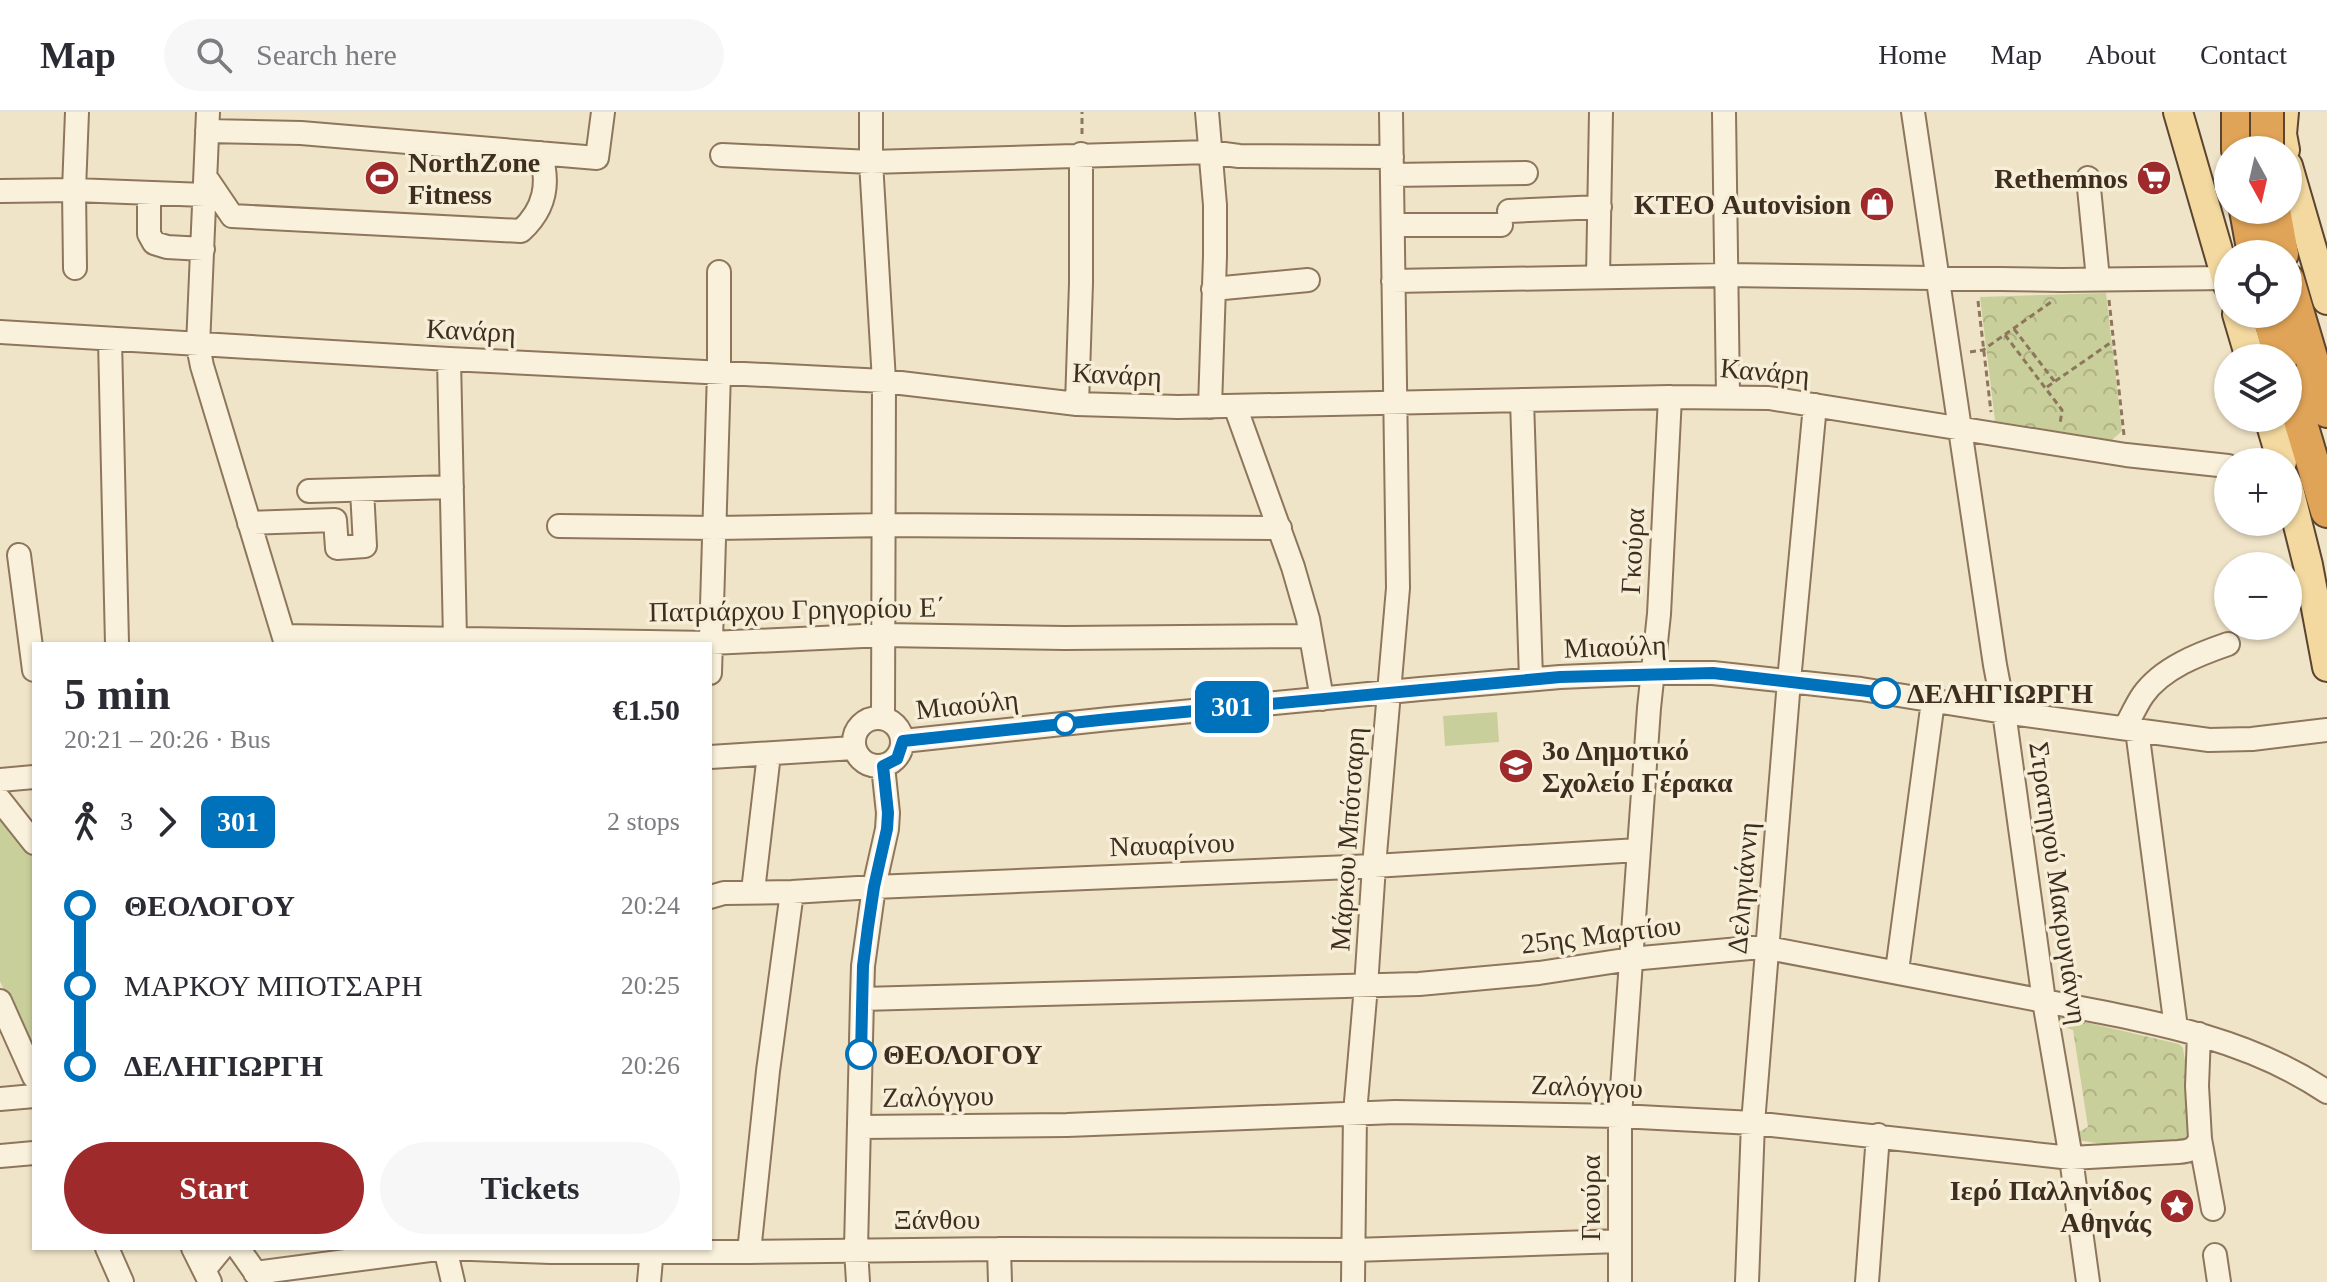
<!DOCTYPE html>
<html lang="en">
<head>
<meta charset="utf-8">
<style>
  :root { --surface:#fff; --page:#f7f7f7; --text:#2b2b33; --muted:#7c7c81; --line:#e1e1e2; --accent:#9e2a2b }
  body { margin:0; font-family:"Times New Roman",serif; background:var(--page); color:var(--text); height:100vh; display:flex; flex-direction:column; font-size:30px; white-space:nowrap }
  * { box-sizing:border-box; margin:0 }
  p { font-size:26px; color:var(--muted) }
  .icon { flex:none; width:44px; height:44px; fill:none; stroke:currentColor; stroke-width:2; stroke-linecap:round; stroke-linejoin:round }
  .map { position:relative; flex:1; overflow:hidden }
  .details { position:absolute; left:32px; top:530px; width:680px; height:608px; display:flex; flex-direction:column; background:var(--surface); border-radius:0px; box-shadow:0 2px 6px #0004 }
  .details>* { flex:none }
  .badge { padding:0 16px; border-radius:12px; font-size:28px; line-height:52px }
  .needle { width:52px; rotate:172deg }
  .buttons { position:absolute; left:2214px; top:24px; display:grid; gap:16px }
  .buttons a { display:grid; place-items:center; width:88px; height:88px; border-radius:50%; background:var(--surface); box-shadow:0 2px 6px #0004; font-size:40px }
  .map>.badge { position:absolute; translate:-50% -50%; box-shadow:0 0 0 4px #fff }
  .legs { display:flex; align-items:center; gap:12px; height:88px; padding:0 32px; font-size:26px }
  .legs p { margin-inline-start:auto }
  .overview { display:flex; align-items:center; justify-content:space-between; height:136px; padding:0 32px }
  h1 { font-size:44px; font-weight:600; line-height:60px }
  .button { display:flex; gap:16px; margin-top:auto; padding:16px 32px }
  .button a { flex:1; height:92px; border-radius:48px; background:var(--accent); color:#fff; font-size:32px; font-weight:600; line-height:92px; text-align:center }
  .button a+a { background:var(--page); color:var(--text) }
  ul { padding:0 32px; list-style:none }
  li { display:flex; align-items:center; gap:28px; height:80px; font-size:30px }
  li i { display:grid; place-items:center; width:12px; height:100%; margin:0 10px; background:currentColor }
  li i::after { content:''; width:20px; height:20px; margin:-10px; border:6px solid; border-radius:50%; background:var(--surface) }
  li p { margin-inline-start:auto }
  li:first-child i { background:linear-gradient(#0000 50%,currentColor 0) }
  li:last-child i { background:linear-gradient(currentColor 50%,#0000 0) }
  header { display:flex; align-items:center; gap:48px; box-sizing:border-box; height:112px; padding:0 40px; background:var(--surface); border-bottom:2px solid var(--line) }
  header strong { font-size:38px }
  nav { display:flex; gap:44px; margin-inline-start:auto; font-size:28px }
  .search { width:560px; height:72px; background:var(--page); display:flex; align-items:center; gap:20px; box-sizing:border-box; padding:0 28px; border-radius:44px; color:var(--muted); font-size:30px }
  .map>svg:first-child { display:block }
</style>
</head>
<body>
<header>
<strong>Map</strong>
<div class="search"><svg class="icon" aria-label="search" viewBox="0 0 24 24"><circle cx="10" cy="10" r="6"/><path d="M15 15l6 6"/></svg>Search here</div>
<nav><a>Home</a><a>Map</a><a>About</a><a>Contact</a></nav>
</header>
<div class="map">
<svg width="2327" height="1170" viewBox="0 0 2327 1170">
  <defs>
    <pattern id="park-crowns" width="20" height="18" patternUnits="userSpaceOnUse" patternTransform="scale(2)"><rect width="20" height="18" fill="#c9cf9b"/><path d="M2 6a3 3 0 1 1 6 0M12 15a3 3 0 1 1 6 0" fill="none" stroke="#aeb285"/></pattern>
  </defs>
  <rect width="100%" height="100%" fill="#f0e4c8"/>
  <path fill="#c9cf9b" d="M1497,600L1499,630L1445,634L1443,604Z
    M0,698L34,740V947L0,869Z"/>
  <path fill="url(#park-crowns)" d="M2106,181L2122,319L2112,328L1995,309L1980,185Z
    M2059,904L2179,932L2183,936L2185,948L2188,1027L2102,1032L2078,1028L2077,1021L2088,1015L2073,918L2060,914Z"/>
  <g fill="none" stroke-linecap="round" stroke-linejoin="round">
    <g stroke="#8d765c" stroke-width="26">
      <path id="minor" d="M208,0L198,234L202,254L286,532
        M871,0V50L884,269L883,606
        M1207,0L1215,93V144L1210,295
        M1724,0L1728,284
        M1913,0L1995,553L2004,600L2044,889L2071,1046L2088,1170
        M207,19L301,21L597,46L603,0
        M722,43L871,50L1209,40L1239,44L1392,45
        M1392,63L1526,61
        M2088,66L2098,167
        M207,67L232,104L521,119C545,97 550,71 540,41
        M0,79L74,78L205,83
        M149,81V122L154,131L167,135L203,137
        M1509,99L1600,95
        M1393,113H1501
        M75,156L74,78L77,0
        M1598,165L1601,0
        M1393,169L1727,163L2062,168L2226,166
        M1213,177L1308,168
        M0,220L449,247L884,269L1077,292L1178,295L1670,285L1769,286L2126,343L2228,354
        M110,228L117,532
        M449,247L455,527
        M1522,288L1531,567
        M1077,292L1081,171V42
        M1235,294L1293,455L1308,507L1322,587
        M309,379L452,375
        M249,411L335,408L337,436L365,434L362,378
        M559,414L715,416L885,413L1280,416
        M19,443L34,558
        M284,524L711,531L884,523L1065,526L1311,524
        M710,561L719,260V160
        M854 630a24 24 0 1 1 48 0a24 24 0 1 1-48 0Z
        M2125,616C2131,605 2136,593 2143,583C2162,556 2199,542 2228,532
        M2137,618L2176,916
        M903,629L1109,607L1420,577L1560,565L1654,561H1713L1861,577L2004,600L2209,628L2252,627L2327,618
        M710,645L854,636
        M0,668L34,665
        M0,688L34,731
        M753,779L769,642
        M710,785L724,781L792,780L874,775L1374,754L1638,738
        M1897,859L1933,589
        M862,887L1419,872L1539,861L1631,847L1750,836H1768C1860,853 1952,871 2044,889C2141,908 2243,923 2327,980
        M0,889L34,965
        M0,987L34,984
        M859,1015L1067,1013L1395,1000L1620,1004L1753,1011L2071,1046L2178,1040C2189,1039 2195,1038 2200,1027L2197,974L2199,922
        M2200,1027L2213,1097
        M0,1044L34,1041
        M107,1136L122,1170
        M193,1136L210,1170
        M238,1136L262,1170
        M445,1136L453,1170
        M999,1137L1000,1170
        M749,1140L768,959L792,780
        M2215,1143L2219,1170
        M204,1158L222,1136
        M255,1161L445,1136L551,1140H749L999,1137L1354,1138L1620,1129
        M649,1170L652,1136
        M858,1170L856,1137L862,887L863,854L874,775L887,717L888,701L883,654
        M1353,1170L1355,1001L1366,874L1374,754L1398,476L1391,0
        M1620,1170V1004L1649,596L1659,502L1670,285
        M1747,1170L1753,1011L1789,569L1815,293
        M1867,1170L1878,1023"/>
    </g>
    <g stroke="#5b4430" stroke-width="32">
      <path id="major" d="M2178,0L2228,173
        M2284,0L2282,22L2285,38
        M2288,54L2327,188
        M2237,202L2250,246
        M2269,306L2282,350
        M2288,373L2308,453L2327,555"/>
    </g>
    <g stroke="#5b4430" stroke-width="36">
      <path id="highway" d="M2238,0V38
        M2246,98L2254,142
        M2274,98L2282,142
        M2288,168L2327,299
        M2268,202L2281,246
        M2288,268L2327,399"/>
    </g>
    <path stroke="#8d765c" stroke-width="3" stroke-dasharray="6 4" stroke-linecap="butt" d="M1082,22V0
      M2109,188L2124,323
      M1978,189L1991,300
      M2014,217L2055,270
      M2005,223L2062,298L2060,312
      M1970,240L1983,238L2054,188
      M2047,275L2113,229"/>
    <use href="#minor" stroke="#faf1dc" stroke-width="22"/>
    <use href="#major" stroke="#f3d9a0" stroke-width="28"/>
    <use href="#highway" stroke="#e0a458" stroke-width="32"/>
    <g stroke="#5b4430" stroke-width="36" stroke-linecap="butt">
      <path id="highway-bridge" d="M2267,0V38"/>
    </g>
    <use href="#highway-bridge" stroke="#e0a458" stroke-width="32"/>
  </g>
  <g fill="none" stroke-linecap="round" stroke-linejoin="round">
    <g stroke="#fff" stroke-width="18">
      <path id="line-1" d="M861,942L863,854L868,815L874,775L887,717L888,701L883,654L897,647L903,629L1109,607L1560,565L1713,561L1885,581"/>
    </g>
    <use href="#line-1" stroke="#0072bc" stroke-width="12"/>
  </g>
  <defs>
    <g id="stadium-disc" transform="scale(1.8)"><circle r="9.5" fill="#9e2a2b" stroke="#f7eed8"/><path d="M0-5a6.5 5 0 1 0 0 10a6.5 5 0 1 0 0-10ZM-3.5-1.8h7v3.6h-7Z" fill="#fff"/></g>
    <g id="supermarket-disc" transform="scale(1.8)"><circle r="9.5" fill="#9e2a2b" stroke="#f7eed8"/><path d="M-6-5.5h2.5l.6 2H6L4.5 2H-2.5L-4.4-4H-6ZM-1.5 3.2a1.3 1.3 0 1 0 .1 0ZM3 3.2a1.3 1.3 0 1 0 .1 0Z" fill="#fff"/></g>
    <g id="shop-disc" transform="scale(1.8)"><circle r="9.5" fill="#9e2a2b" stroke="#f7eed8"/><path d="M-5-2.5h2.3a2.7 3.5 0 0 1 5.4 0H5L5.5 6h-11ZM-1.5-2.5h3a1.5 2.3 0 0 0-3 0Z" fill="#fff"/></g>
    <g id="school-disc" transform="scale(1.8)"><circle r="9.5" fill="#9e2a2b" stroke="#f7eed8"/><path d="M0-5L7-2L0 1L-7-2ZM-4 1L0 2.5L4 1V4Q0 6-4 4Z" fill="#fff"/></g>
    <g id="sight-disc" transform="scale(1.8)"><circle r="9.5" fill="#9e2a2b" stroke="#f7eed8"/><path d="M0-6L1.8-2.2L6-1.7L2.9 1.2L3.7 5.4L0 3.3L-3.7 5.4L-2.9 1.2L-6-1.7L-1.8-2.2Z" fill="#fff"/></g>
  </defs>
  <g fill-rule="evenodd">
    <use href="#stadium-disc" x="382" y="66"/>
    <use href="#supermarket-disc" x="2154" y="66"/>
    <use href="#shop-disc" x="1877" y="92"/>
    <use href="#school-disc" x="1516" y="654"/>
    <use href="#sight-disc" x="2177" y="1094"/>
  </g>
  <g fill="#fff" stroke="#0072bc" stroke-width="4">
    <circle cx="1885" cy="581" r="14"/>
    <circle cx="1065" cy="612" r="10"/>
    <circle cx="861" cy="942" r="14"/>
  </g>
  <g text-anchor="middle" stroke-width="7" stroke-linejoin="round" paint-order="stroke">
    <g font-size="28" font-weight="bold" fill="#3d2e20" stroke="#f7eed8" text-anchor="end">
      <text x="408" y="60" text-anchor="start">NorthZone<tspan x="408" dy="32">Fitness</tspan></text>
      <text x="2128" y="76">Rethemnos</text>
      <text x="1851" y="102">ΚΤΕΟ Autovision</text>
      <text x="1542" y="648" text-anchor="start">3ο Δημοτικό<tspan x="1542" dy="32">Σχολείο Γέρακα</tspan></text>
      <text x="2151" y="1088">Ιερό Παλληνίδος<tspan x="2151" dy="32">Αθηνάς</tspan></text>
    </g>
    <g font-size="28" fill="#3d2e20" stroke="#f7eed8">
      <text transform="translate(471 218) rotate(3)" y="10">Κανάρη</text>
      <text transform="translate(1765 259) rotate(5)" y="10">Κανάρη</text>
      <text transform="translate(1117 262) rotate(3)" y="10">Κανάρη</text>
      <text transform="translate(1632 439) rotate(-87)" y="10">Γκούρα</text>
      <text transform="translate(797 497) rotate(-1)" y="10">Πατριάρχου Γρηγορίου Ε΄</text>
      <text transform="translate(1615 534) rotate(-2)" y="10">Μιαούλη</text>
      <text transform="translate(967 592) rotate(-6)" y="10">Μιαούλη</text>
      <text transform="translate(1347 727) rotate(-86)" y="10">Μάρκου Μπότσαρη</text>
      <text transform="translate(1172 732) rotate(-2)" y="10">Ναυαρίνου</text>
      <text transform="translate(2059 771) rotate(82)" y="10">Στρατηγού Μακρυγιάννη</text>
      <text transform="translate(1742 776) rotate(-85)" y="10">Δεληγιάννη</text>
      <text transform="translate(1601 822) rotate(-7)" y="10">25ης Μαρτίου</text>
      <text transform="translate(1587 974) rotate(2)" y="10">Ζαλόγγου</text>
      <text transform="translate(938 984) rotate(-1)" y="10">Ζαλόγγου</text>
      <text transform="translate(1590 1086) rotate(-90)" y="10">Γκούρα</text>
      <text x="937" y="1117">Ξάνθου</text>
    </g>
    <g font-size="28" font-weight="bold" fill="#3d2e20" stroke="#f7eed8" text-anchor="start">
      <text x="1907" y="591">ΔΕΛΗΓΙΩΡΓΗ</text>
      <text x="883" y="952">ΘΕΟΛΟΓΟΥ</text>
    </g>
  </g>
</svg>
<div class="buttons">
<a><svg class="needle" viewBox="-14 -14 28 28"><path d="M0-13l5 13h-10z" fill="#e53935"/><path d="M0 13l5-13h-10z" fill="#7c7c81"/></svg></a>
<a><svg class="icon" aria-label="locate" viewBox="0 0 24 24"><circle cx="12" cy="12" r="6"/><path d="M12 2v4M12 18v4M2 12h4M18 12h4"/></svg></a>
<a><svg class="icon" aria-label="layers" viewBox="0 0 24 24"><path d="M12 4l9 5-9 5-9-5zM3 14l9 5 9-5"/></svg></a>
<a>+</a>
<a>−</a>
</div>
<b class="badge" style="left:1232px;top:595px;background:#0072bc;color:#fff">301</b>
<section class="details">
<div class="overview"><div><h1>5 min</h1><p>20:21 – 20:26 · Bus</p></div><b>€1.50</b></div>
<div class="legs"><svg class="icon" aria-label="walk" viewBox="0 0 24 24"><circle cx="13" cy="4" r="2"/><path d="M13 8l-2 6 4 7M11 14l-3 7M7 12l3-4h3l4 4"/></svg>3<svg class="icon" aria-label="forward" viewBox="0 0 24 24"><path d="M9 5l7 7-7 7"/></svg><b class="badge" style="background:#0072bc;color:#fff">301</b><p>2 stops</p></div>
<ul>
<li><i style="color:#0072bc"></i><b>ΘΕΟΛΟΓΟΥ</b><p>20:24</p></li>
<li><i style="color:#0072bc"></i><span>ΜΑΡΚΟΥ ΜΠΟΤΣΑΡΗ</span><p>20:25</p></li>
<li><i style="color:#0072bc"></i><b>ΔΕΛΗΓΙΩΡΓΗ</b><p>20:26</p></li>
</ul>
<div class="button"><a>Start</a><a>Tickets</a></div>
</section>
</div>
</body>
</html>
